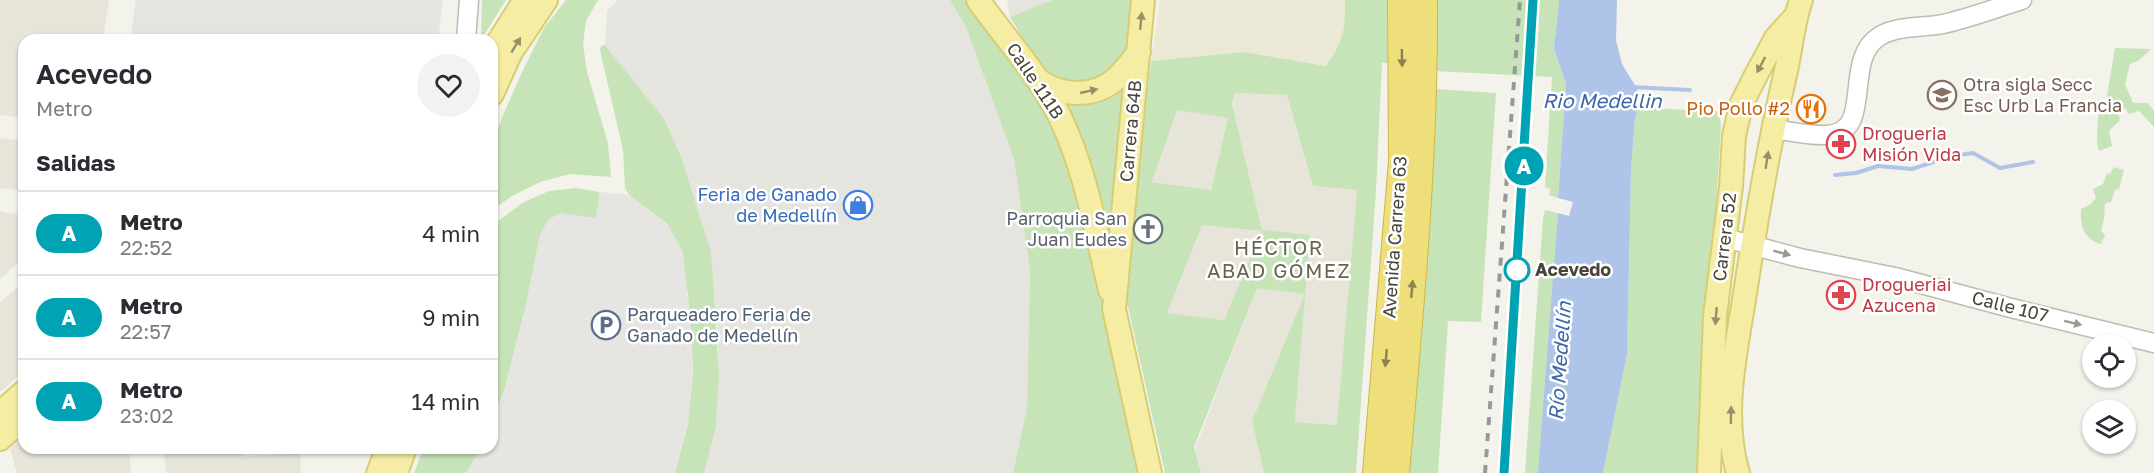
<!DOCTYPE html>
<html lang="es">
<head>
<meta charset="utf-8">
<style>
  :root { --surface:#fff; --page:#f2f2f3; --text:#2b2b33; --muted:#7c7c81; --line:#e1e1e2 }
  body { margin:0; font-family:"Golos Text",sans-serif; background:var(--page); color:var(--text); height:100vh; display:flex; flex-direction:column; font-size:22px; white-space:nowrap }
  * { box-sizing:border-box; margin:0 }
  p { font-size:20px; color:var(--muted) }
  .icon { flex:none; width:33px; height:33px; fill:none; stroke:currentColor; stroke-width:2; stroke-linecap:round; stroke-linejoin:round }
  .map { position:relative; flex:1; overflow:hidden }
  .drawer { position:absolute; left:18px; top:34px; width:480px; height:420px; display:flex; flex-direction:column; background:var(--surface); border-radius:18px; box-shadow:0 2px 4px #0004 }
  .drawer>* { flex:none }
  .badge { padding:0 12px; border-radius:20px; font-size:21px; line-height:39px }
  .buttons { position:absolute; left:2082px; top:334px; display:grid; gap:12px }
  .buttons a { display:grid; place-items:center; width:54px; height:54px; border-radius:50%; background:var(--surface); box-shadow:0 2px 4px #0004; font-size:30px }
  .map>.badge { position:absolute; translate:-50% -50%; box-shadow:0 0 0 3px #fff }
  h2 { padding:0 18px; font-size:22px; line-height:54px }
  .round { display:grid; place-items:center; flex:none; width:63px; height:63px; border-radius:32px; background:var(--page) }
  .head { display:flex; align-items:center; justify-content:space-between; height:102px; padding:0 18px }
  h1 { font-size:28px; font-weight:600; line-height:45px }
  ul { padding:0; list-style:none }
  li { display:flex; align-items:center; gap:18px; height:84px; padding:0 18px; border-top:2px solid var(--line) }
  li div { flex:1 }
  li b { display:block; font-size:22px }
  li em { font-style:normal }
  li .badge { min-width:66px; font-weight:700; text-align:center }
  .map>svg:first-child { display:block }
</style>
</head>
<body>
<div class="map">
<svg width="2154" height="473" viewBox="0 0 2154 473">
  <rect width="100%" height="100%" fill="#f4f3eb"/>
  <path fill="#e7e5d9" d="M0,0H109L103,40H24V118L0,115Z
    M1235,93L1287,95L1313,186L1357,190L1338,425L1295,422L1305,296L1252,421L1264,473H1201L1195,449L1257,288L1262,231L1224,320L1166,314L1202,225L1262,230L1232,104Z
    M1177,109L1228,118L1211,190L1152,182Z
    M0,138L24,141V191L0,188Z
    M0,211L24,216V258L0,279Z
    M24,282V371L0,392V302Z
    M24,437V448L129,449L131,473H17L10,449Z
    M300,453L301,473H166L165,462Z"/>
  <path fill="#e6e4df" d="M136,0H443L438,40H130Z
    M618,0H950L966,27L1014,159L1030,270L1027,408L1013,473H704L716,427L719,374L717,326L664,120L605,45L607,11Z
    M1007,0H1052L1010,17Z
    M164,449H241L242,457L165,462Z"/>
  <path fill="#ebe9d6" d="M1160,0H1345L1346,21L1339,48L1326,66L1244,52L1151,61Z"/>
  <path fill="#c7e3b8" fill-rule="evenodd" d="M482,0H506L481,40Z
    M566,0H598L586,21L583,44L587,72L608,143L611,177L570,174L540,182L512,196L492,210V147L503,115L523,70L544,28Z
    M950,0H964L1004,50L1046,110L1074,179L1101,290L1139,473H1013L1027,408L1030,270L1014,159L966,27Z
    M1052,0H1134C1132,17 1132,39 1123,54C1108,79 1067,95 1044,72C1034,60 1019,31 1010,17Z
    M1345,0H1389V63H1382L1376,190L1356,473H1264L1252,421L1305,294L1257,288L1194,447L1201,473H1165L1121,275L1151,61L1244,52L1326,66C1343,43 1346,28 1345,0ZM1235,93L1287,95L1313,186L1357,190L1337,425L1295,422L1310,235L1262,230L1232,104ZM1177,110L1228,118L1211,190L1152,182ZM1202,225L1262,231L1224,320L1167,313Z
    M1437,0H1559L1554,49L1566,84L1558,198L1549,195L1550,189L1545,187L1552,77L1435,71Z
    M605,45L664,119L681,157L711,252L719,374L716,427L704,473H675L688,424L693,372L688,293L666,223L629,195L625,188L623,150L600,50L601,46Z
    M2115,48L2151,49L2138,61L2130,64L2125,84L2133,103H2148L2154,111V127L2139,111L2129,114L2125,108L2118,112L2120,120L2109,131L2112,146L2099,151L2097,143L2098,114L2105,108Z
    M1127,79L1114,242L1092,164L1066,100Z
    M1436,89L1496,93L1481,322L1448,321L1438,473H1407L1430,213Z
    M1638,108L1718,111L1721,124L1700,473H1603L1627,354L1631,171L1635,118Z
    M2114,167L2124,170L2119,189L2115,190L2111,202L2105,203L2104,220L2101,230L2105,236L2101,244C2084,240 2080,225 2081,209L2091,204L2096,198L2093,189L2103,184L2107,173L2110,174Z
    M576,188L600,192L596,219L560,213L524,313L505,388L492,421V226L522,203L549,191Z
    M1545,210L1558,213L1540,467L1538,473H1525L1543,218Z
    M423,449H481L466,473H414Z"/>
  <path fill="#e6e5e1" d="M600,192L629,195L667,223L683,252L692,336L693,372L688,424L675,473H466L481,449L492,448V421L505,388L524,313L540,234L548,220L560,213L596,218Z"/>
  <path fill="#aec5e9" d="M1559,0H1617L1616,40L1622,64L1636,87L1640,101L1635,118L1631,171L1627,354L1603,473H1538L1558,213L1569,216L1573,202L1558,198L1566,84L1554,49Z"/>
  <g fill="none" stroke-linecap="round" stroke-linejoin="round">
    <path stroke="#aec5e9" stroke-width="4" d="M1631,87L1690,90
      M1835,175L1856,173L1878,166L1912,169L1952,156L1973,153L2000,168L2033,162"/>
    <g stroke="#bebcae" stroke-width="21">
      <path id="minor" d="M466,40L469,0
        M1772,129C1790,131 1809,136 1827,135C1876,133 1841,59 1880,36C1899,25 1923,28 1943,24C1970,18 1996,8 2022,0
        M1725,238L1800,258L1895,277L2011,308L2154,343"/>
    </g>
    <g stroke="#d7cd75" stroke-width="26">
      <path id="major" d="M978,0C1005,38 1039,75 1060,117C1086,171 1096,232 1110,290
        M1143,0L1114,309L1150,473
        M492,52L525,0
        M1038,80C1062,97 1095,98 1117,78C1125,70 1132,61 1139,52
        M492,94L511,52L546,0
        M0,413L24,392
        M0,439L24,418
        M378,473L388,448
        M396,473L405,448
        M1709,473L1715,316L1731,187L1734,136L1741,105L1755,77L1776,38L1795,17
        M1738,473C1720,412 1737,348 1746,287C1757,215 1769,143 1786,71C1791,48 1793,23 1801,0"/>
    </g>
    <g stroke="#cdb74b" stroke-width="28">
      <path id="highway" d="M1376,473L1402,161L1401,0
        M1396,473C1410,315 1425,158 1424,0"/>
    </g>
    <use href="#minor" stroke="#fff" stroke-width="18"/>
    <use href="#major" stroke="#f4eda3" stroke-width="22"/>
    <use href="#highway" stroke="#efdf7b" stroke-width="26"/>
    <path stroke="#989898" stroke-width="4" stroke-dasharray="8 8" stroke-linecap="butt" d="M1485,473L1520,0
      M1504,473L1533,0"/>
  </g>
  <defs><path id="oneway-solid" d="M-6-.8H1V-3.2L6.5 0L1 3.2V.8H-6Z" transform="scale(1.5)"/></defs>
  <g fill="#959069">
    <use href="#oneway-solid" transform="translate(1141 21) rotate(-85)"/>
    <use href="#oneway-solid" transform="translate(516 45) rotate(-59)"/>
    <use href="#oneway-solid" transform="translate(1761 65) rotate(118)"/>
    <use href="#oneway-solid" transform="translate(1089 91) rotate(-13)"/>
    <use href="#oneway-solid" transform="translate(1767 160) rotate(-81)"/>
    <use href="#oneway-solid" transform="translate(1716 316) rotate(95)"/>
    <use href="#oneway-solid" transform="translate(1731 415) rotate(-89)"/>
  </g>
  <g fill="#8a8253">
    <use href="#oneway-solid" transform="translate(1402 58) rotate(89)"/>
    <use href="#oneway-solid" transform="translate(1412 289) rotate(-85)"/>
    <use href="#oneway-solid" transform="translate(1386 358) rotate(95)"/>
  </g>
  <g fill="#9a9892">
    <use href="#oneway-solid" transform="translate(1782 253) rotate(15)"/>
    <use href="#oneway-solid" transform="translate(2073 323) rotate(14)"/>
  </g>
  <g fill="none" stroke-linecap="round" stroke-linejoin="round">
    <g stroke="#fff" stroke-width="14">
      <path id="line" d="M1504,473L1533,0"/>
    </g>
    <use href="#line" stroke="#00a3b4" stroke-width="9"/>
  </g>
  <defs>
    <g id="school-ring" transform="scale(1.5)"><circle r="9.5" fill="#fff" stroke="#8d6e63" stroke-width="1.5"/><path d="M0-5L7-2L0 1L-7-2ZM-4 1L0 2.5L4 1V4Q0 6-4 4Z" fill="#8d6e63"/></g>
    <g id="restaurant-ring" transform="scale(1.5)"><circle r="9.5" fill="#fff" stroke="#e8710a" stroke-width="1.5"/><path d="M-5-6h1v4h1v-4h1v4h1v-4h1v5L-1.5 .5V6h-2V.5L-5-1ZM5-6V6H3V1.5H1.5Q1.5-4 5-6Z" fill="#e8710a"/></g>
    <g id="pharmacy-ring" transform="scale(1.5)"><circle r="9.5" fill="#fff" stroke="#e0444e" stroke-width="1.5"/><path d="M-2-6h4v4h4v4h-4v4h-4v-4h-4v-4h4Z" fill="#e0444e"/></g>
    <g id="shop-ring" transform="scale(1.5)"><circle r="9.5" fill="#fff" stroke="#3f7fe0" stroke-width="1.5"/><path d="M-5-2.5h2.3a2.7 3.5 0 0 1 5.4 0H5L5.5 6h-11ZM-1.5-2.5h3a1.5 2.3 0 0 0-3 0Z" fill="#3f7fe0"/></g>
    <g id="church-ring" transform="scale(1.5)"><circle r="9.5" fill="#fff" stroke="#6b7280" stroke-width="1.5"/><path d="M-1.2-6h2.4v3.5h3.3v2.4h-3.3V6h-2.4V-.1h-3.3v-2.4h3.3Z" fill="#6b7280"/></g>
    <g id="parking-ring" transform="scale(1.5)"><circle r="9.5" fill="#fff" stroke="#5c6f8a" stroke-width="1.5"/><path d="M-3.5-5.5H1a3.5 3.5 0 0 1 0 7H-1V5.5H-3.5ZM-1-3.4V-.6H.8a1.4 1.4 0 0 0 0-2.8Z" fill="#5c6f8a"/></g>
  </defs>
  <g fill-rule="evenodd">
    <use href="#school-ring" x="1942" y="95"/>
    <use href="#restaurant-ring" x="1811" y="109"/>
    <use href="#pharmacy-ring" x="1841" y="144"/>
    <use href="#shop-ring" x="858" y="205"/>
    <use href="#church-ring" x="1148" y="229"/>
    <use href="#pharmacy-ring" x="1841" y="295"/>
    <use href="#parking-ring" x="606" y="325"/>
  </g>
  <circle fill="#fff" stroke="#00a3b4" stroke-width="3" cx="1517" cy="270" r="12"/>
  <g text-anchor="middle" stroke-width="5" stroke-linejoin="round" paint-order="stroke">
    <g font-size="18" fill="#474439" stroke="#fff">
      <text transform="translate(1035 81) rotate(56)" y="6">Calle 111B</text>
      <text transform="translate(1131 131) rotate(-85)" y="6">Carrera 64B</text>
      <text transform="translate(1395 237) rotate(-86)" y="6">Avenida Carrera 63</text>
      <text transform="translate(1725 237) rotate(-83)" y="6">Carrera 52</text>
      <text transform="translate(2010 307) rotate(14)" y="6">Calle 107</text>
    </g>
    <g font-size="18" fill="#785e54" stroke="#fff" text-anchor="start">
      <text x="1963" y="91">Otra sigla Secc<tspan x="1963" dy="21">Esc Urb La Francia</tspan></text>
    </g>
    <g font-size="18" fill="#c56008" stroke="#fff" text-anchor="end">
      <text x="1790" y="115">Pio Pollo #2</text>
    </g>
    <g font-size="18" fill="#be3a42" stroke="#fff" text-anchor="start">
      <text x="1862" y="140">Drogueria<tspan x="1862" dy="21">Misión Vida</tspan></text>
      <text x="1862" y="291">Drogueriai<tspan x="1862" dy="21">Azucena</tspan></text>
    </g>
    <g font-size="18" fill="#366cbe" stroke="#fff" text-anchor="end">
      <text x="837" y="201">Feria de Ganado<tspan x="837" dy="21">de Medellín</tspan></text>
    </g>
    <g font-size="18" fill="#5b616d" stroke="#fff" text-anchor="end">
      <text x="1127" y="225">Parroquia San<tspan x="1127" dy="21">Juan Eudes</tspan></text>
    </g>
    <g font-size="18" font-weight="bold" fill="#474439" stroke="#fff" text-anchor="start">
      <text x="1535" y="276">Acevedo</text>
    </g>
    <g font-size="18" fill="#4e5e75" stroke="#fff" text-anchor="start">
      <text x="627" y="321">Parqueadero Feria de<tspan x="627" dy="21">Ganado de Medellín</tspan></text>
    </g>
    <g font-size="20" font-style="italic" fill="#3d66a8" stroke="#fff">
      <text x="1602" y="108">Rio Medellin</text>
      <text transform="translate(1560 361) rotate(-86)" y="7">Río Medellín</text>
    </g>
    <g font-size="20" letter-spacing="1.5" fill="#696452" stroke="#fff">
      <text x="1279" y="255">HÉCTOR<tspan x="1279" dy="23">ABAD GÓMEZ</tspan></text>
    </g>
  </g>
</svg>
<div class="buttons">
<a><svg class="icon" aria-label="locate" viewBox="0 0 24 24"><circle cx="12" cy="12" r="6"/><path d="M12 2v4M12 18v4M2 12h4M18 12h4"/></svg></a>
<a><svg class="icon" aria-label="layers" viewBox="0 0 24 24"><path d="M12 4l9 5-9 5-9-5zM3 14l9 5 9-5"/></svg></a>
</div>
<b class="badge" style="left:1524px;top:166px;background:#00a3b4;color:#fff">A</b>
<section class="drawer">
<div class="head"><div><h1>Acevedo</h1><p>Metro</p></div><a class="round"><svg class="icon" aria-label="heart" viewBox="0 0 24 24"><path d="M12 20l-8-8c-3-5 5-10 8-4 3-6 11-1 8 4z"/></svg></a></div>
<h2>Salidas</h2>
<ul>
<li><span class="badge" style="background:#00a3b4;color:#fff">A</span><div><b>Metro</b><p>22:52</p></div><em>4 min</em></li>
<li><span class="badge" style="background:#00a3b4;color:#fff">A</span><div><b>Metro</b><p>22:57</p></div><em>9 min</em></li>
<li><span class="badge" style="background:#00a3b4;color:#fff">A</span><div><b>Metro</b><p>23:02</p></div><em>14 min</em></li>
</ul>
</section>
</div>
</body>
</html>
